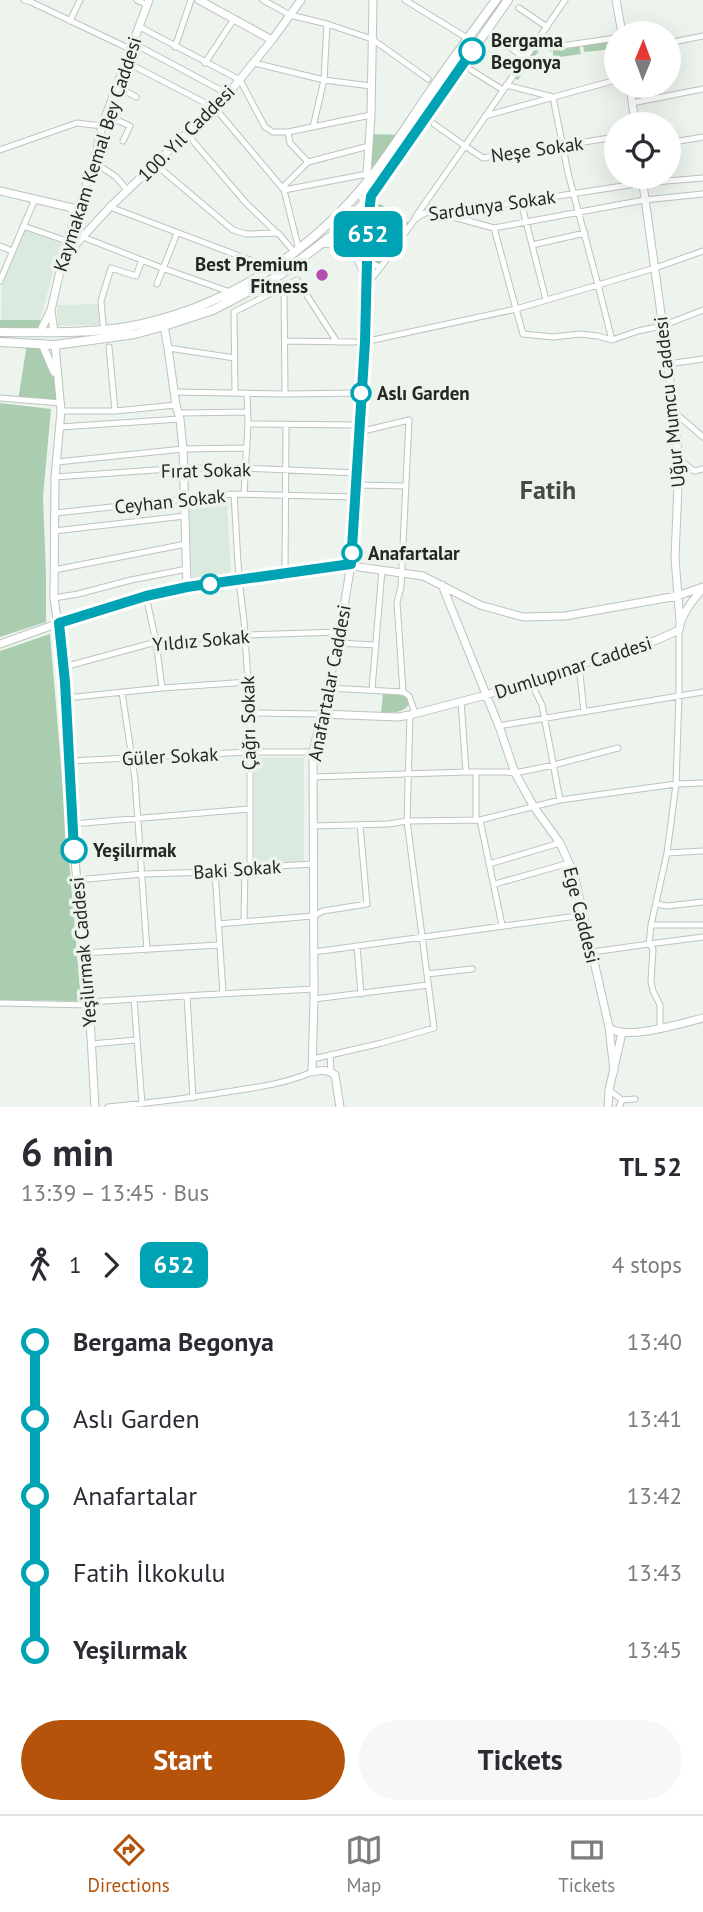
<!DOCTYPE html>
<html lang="en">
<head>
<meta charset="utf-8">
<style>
  :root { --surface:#fff; --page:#f7f7f7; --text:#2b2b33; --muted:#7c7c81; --line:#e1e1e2; --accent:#b45309 }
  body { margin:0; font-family:"PT Sans",sans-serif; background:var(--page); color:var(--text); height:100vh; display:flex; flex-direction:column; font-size:26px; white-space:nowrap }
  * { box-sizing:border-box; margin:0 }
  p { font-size:23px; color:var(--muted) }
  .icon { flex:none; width:38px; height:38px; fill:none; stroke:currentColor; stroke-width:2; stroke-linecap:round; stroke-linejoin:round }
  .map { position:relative; height:1107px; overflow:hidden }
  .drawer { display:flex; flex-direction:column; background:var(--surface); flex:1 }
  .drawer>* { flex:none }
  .badge { padding:0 14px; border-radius:10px; font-size:24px; line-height:46px }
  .needle { width:46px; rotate:1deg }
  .tools { position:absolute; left:604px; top:21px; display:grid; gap:14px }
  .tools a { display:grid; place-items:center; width:77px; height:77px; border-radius:50%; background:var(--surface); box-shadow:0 7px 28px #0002; font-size:35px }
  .map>.badge { position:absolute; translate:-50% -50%; box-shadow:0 0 0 4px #fff }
  .legs { display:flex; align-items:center; gap:10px; height:77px; padding:0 21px; font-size:23px }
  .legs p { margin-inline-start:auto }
  .head { display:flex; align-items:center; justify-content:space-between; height:119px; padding:0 21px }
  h1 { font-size:38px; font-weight:700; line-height:52px }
  .button { display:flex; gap:14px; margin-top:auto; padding:14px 21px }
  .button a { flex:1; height:80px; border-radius:42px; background:var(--accent); color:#fff; font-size:28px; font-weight:700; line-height:80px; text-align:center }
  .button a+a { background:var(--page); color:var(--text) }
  ul { padding:0 21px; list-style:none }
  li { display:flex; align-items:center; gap:24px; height:77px; font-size:26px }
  li i { display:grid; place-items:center; width:10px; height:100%; margin:0 9px; background:currentColor }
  li i::after { content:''; width:18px; height:18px; margin:-9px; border:5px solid; border-radius:50%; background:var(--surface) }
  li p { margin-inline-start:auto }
  li:first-child i { background:linear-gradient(#0000 50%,currentColor 0) }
  li:last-child i { background:linear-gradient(currentColor 50%,#0000 0) }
  .tabs { display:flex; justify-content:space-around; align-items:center; height:98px; border-top:2px solid var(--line); background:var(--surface); font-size:19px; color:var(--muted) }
  .tabs a { display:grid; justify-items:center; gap:4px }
  .tabs .selected { color:var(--accent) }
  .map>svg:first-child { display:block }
</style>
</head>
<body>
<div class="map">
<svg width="703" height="1107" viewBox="0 0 703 1107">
  <rect width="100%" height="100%" fill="#ecf4ed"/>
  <path fill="#dbeade" d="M24,229L61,243L40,320H1L2,284Z
    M98,304L99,325L58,326L57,305Z
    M227,502L231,576L192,578L188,504Z
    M254,758H304V862H254Z"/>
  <path fill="#a9cdae" d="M614,39L615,49L584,52L583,44Z
    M538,42L554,47L579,45L581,54L553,58V48L551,52L543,45L518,80L513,77Z
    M370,134L401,135L375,172L367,174Z
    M365,204L371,208L380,204L411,224L381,267L368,262L367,284L352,251L322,243Z
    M0,320H40V332H0Z
    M27,344H42L57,379L61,403L18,400Z
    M0,403L51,409L43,497L46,576V622L0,637Z
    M50,634L81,1001L0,1000V651Z
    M383,693L405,696L409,703C406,713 390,713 381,713Z"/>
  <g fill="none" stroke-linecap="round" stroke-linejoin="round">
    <g stroke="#bcc4bd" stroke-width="7">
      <path id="street" d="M24,0L31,2L130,49
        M137,0L147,5
        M263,0L290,15L327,24L372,39L428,79
        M405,0L467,38
        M519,8L547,27
        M70,21L80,0
        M138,26L240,80L265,127L273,132H288L371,115
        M498,39L525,58
        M538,40L550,45L561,46L616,38
        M133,43L228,94
        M668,43L703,36
        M175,47L191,0
        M126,62L215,108L284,190L299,250
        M205,63L234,19
        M254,63L324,80L371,86
        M471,70L503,90
        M506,85L553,97L568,173L598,285L655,268L703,251
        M116,86L136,97
        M632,103L703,89
        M106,115L130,126L123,141
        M485,116L616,80
        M434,124L465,146L565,0
        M313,127L324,80L327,24
        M288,132L290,143L308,162
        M187,134L246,203L277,233
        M668,143L703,137
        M0,150L77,123L102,126
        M94,162L116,177L128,191
        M155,164L233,230L246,234L278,233L295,253
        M283,187L308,162L369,146
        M284,190L367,174
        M521,202L532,245L585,233
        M110,207L271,268
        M438,213L494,228L644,200L703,194
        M416,216L465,146L483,158L616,137
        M23,226L67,241
        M494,228L516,309L598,285L612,340L638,331L662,326L703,310
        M70,232L162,268L230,292
        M532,245L546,300
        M0,246L12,251
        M367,262L381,267L415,219L425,213L493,206L642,183L703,178
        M0,281L35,199
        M157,284L177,233
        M367,284L381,267
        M284,287L285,394
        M103,324L101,301L111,268L136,276L142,260
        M285,341L355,342
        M364,342L516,309L523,334L553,337L580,334L598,336L612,340
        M109,347L115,411
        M168,348L235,358
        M668,364L703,359
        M174,392L285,394L361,393
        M235,393L234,312L297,280L337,342
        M0,398L61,403
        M61,411H115L176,405
        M673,411L703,437
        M179,413L248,412
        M248,424L359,425
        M60,427L180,419
        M359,432L409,420L401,587L397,602L403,692
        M679,459L694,471L703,469
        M57,462L183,449L246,448
        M55,477L184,468H244L357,473
        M356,485L405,486
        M234,494L239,580L244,621L250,713V867
        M244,494L248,424L247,393
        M55,513L234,494L355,497
        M54,531L185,516
        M54,570L186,544
        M285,574L286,425
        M146,596L156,642L162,688
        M54,598L78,594L131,580L187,569
        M338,643L376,645
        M579,665L584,712
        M64,667L156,642L245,635L340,632
        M530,681L542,705L560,800
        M327,688L403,692L409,696L415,713
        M372,689L382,570
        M122,692L135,779L147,950
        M66,698L162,688L248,682
        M461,701L466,772
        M250,713L321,714
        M498,726L703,692
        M70,761L249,752H313
        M476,772V820
        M313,777L466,772H506L515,773L554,765L618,748
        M480,820L502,925
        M72,824L249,809
        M313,826L388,824L407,821L480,820L560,800L676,784L703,783
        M667,853L703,851
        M489,864L560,843
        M215,872L223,993
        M77,880L142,874L215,872L245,868L313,864
        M495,884L569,863
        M657,904L667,906L703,902
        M244,922L245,868
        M218,924L313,916L323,911L367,904L360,825
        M651,925H703
        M357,946L361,994
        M314,952L584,915
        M592,952L649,944L651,925L667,853L676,784L679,695V630
        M83,953L219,945
        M427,974L472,969
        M187,996L193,1098
        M314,999L428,985
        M134,1000L142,1104
        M89,1002L201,995L314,989
        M0,1003L89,1005
        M660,1028V1005L653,991L651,982L653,949L649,944L703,937
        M91,1044L136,1040
        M330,1055L331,1072
        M313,1059L382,1043L434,1028L407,821L410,715
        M609,1090L622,1100L619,1107
        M622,1100L635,1099
        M108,1107C150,1103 191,1098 233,1091C260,1087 287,1083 312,1072"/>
    </g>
    <g stroke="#bcc4bd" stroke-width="9">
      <path id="secondary" d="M199,0L272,40
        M616,0L622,33
        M630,86L635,124
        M642,177L668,364L679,462L675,558L680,622
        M360,190L368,217
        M0,191L77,209
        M322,243C345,244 358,251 364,275
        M63,258L110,207L228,94L272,40L301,0
        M51,311L54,332
        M164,326L168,348L176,405L180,419L183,449L187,587
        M40,332L51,310L67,241L94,162L102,126L149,0
        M42,344L54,372
        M55,345L61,411L55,477L54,598L64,667L72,824L83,953L89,1002L95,1107
        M442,585L500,729L515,773L534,807L560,843L574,874L609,1027L614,1071
        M0,644L59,623L146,596L187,587L351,564L359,567L423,576L480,605L523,617L565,616L677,596L703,587
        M321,714L398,717L410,715L486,695L657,640L679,630C681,614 693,600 703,588
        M610,1028C625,1041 683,1023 703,1018
        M340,1107L335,1075C327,1069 321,1070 312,1072L314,999L313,752L338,643L351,564L365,328L368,221L371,196L367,174L371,115L373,0
        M608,1107L609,1090L622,1033"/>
    </g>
    <g stroke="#bcc4bd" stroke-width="10">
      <path id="primary" d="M0,332C42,332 85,334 127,327C221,310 307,256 367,182C388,156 406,127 425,99C448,65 472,33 496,0
        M0,342L55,345L135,334L164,326L213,310L280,275L334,234L371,196L508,0"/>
    </g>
    <use href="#street" stroke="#fff" stroke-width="5"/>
    <use href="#secondary" stroke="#fff" stroke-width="7"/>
    <use href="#primary" stroke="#fff" stroke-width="8"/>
  </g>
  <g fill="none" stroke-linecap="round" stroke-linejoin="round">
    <g stroke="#fff" stroke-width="16">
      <path id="line-1" d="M74,850L65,682L59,623L146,596L187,587L351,564L365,342L368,222L371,196L472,51"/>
    </g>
    <use href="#line-1" stroke="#00a3b4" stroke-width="10"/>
  </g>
  <g fill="#fff" stroke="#00a3b4" stroke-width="3.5">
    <circle cx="472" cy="51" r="12"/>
    <circle cx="361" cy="393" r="9"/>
    <circle cx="352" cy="553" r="9"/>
    <circle cx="210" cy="584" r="9"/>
    <circle cx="74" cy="850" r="12"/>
  </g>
  <circle fill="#b54db0" stroke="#ecf4ed" stroke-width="2.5" cx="322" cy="275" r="7"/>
  <g text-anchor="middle" stroke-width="7" stroke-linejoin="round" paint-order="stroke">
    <g font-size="19" font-weight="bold" fill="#242724" stroke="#ecf4ed" text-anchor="start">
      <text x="491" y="47">Bergama<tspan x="491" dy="22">Begonya</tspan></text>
      <text x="377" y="400">Aslı Garden</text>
      <text x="368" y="560">Anafartalar</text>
      <text x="93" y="857">Yeşilırmak</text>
    </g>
    <g font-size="19" fill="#242724" stroke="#ecf4ed">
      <text transform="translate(186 133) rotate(-45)" y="7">100. Yıl Caddesi</text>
      <text transform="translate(537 149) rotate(-8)" y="7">Neşe Sokak</text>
      <text transform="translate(97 154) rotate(-72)" y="7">Kaymakam Kemal Bey Caddesi</text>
      <text transform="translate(492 205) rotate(-8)" y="7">Sardunya Sokak</text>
      <text transform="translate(669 402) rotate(-96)" y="7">Uğur Mumcu Caddesi</text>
      <text transform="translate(206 470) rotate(-1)" y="7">Fırat Sokak</text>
      <text transform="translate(170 501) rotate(-6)" y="7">Ceyhan Sokak</text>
      <text transform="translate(201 640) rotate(-5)" y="7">Yıldız Sokak</text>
      <text transform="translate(573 667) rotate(-18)" y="7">Dumlupınar Caddesi</text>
      <text transform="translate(329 683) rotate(-79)" y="7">Anafartalar Caddesi</text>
      <text transform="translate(248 723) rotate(-91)" y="7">Çağrı Sokak</text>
      <text transform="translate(170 756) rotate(-3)" y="7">Güler Sokak</text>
      <text transform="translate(237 869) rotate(-4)" y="7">Baki Sokak</text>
      <text transform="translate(582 915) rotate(76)" y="7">Ege Caddesi</text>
      <text transform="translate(83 952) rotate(-95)" y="7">Yeşilırmak Caddesi</text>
    </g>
    <g font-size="19" font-weight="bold" fill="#242724" stroke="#ecf4ed" text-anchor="end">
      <text x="308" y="271">Best Premium<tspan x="308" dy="22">Fitness</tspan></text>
    </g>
    <g font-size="26" font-weight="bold" fill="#444a45" stroke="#ecf4ed">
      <text x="548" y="499">Fatih</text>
    </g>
  </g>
</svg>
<div class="tools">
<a><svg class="needle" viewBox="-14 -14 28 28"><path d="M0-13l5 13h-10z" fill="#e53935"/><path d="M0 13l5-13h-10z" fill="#7c7c81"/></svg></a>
<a><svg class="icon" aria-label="locate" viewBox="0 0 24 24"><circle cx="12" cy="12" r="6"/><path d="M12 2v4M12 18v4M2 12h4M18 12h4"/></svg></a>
</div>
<b class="badge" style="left:368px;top:234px;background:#00a3b4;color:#fff">652</b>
</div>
<section class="drawer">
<div class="head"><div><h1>6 min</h1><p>13:39 – 13:45 · Bus</p></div><b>TL 52</b></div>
<div class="legs"><svg class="icon" aria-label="walk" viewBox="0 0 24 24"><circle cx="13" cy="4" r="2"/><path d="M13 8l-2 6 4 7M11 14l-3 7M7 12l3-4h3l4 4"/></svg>1<svg class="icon" aria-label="forward" viewBox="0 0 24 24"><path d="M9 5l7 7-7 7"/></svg><b class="badge" style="background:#00a3b4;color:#fff">652</b><p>4 stops</p></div>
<ul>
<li><i style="color:#00a3b4"></i><b>Bergama Begonya</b><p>13:40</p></li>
<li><i style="color:#00a3b4"></i><span>Aslı Garden</span><p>13:41</p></li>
<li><i style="color:#00a3b4"></i><span>Anafartalar</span><p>13:42</p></li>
<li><i style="color:#00a3b4"></i><span>Fatih İlkokulu</span><p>13:43</p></li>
<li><i style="color:#00a3b4"></i><b>Yeşilırmak</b><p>13:45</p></li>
</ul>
<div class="button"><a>Start</a><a>Tickets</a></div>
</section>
<nav class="tabs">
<a class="selected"><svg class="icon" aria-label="directions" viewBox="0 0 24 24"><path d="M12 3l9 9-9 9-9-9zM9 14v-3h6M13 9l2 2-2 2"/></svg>Directions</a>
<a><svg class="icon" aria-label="map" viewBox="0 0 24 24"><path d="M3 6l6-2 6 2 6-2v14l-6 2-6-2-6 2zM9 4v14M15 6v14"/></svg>Map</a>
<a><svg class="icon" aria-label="tickets" viewBox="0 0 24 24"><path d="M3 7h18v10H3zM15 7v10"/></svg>Tickets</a>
</nav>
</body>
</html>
